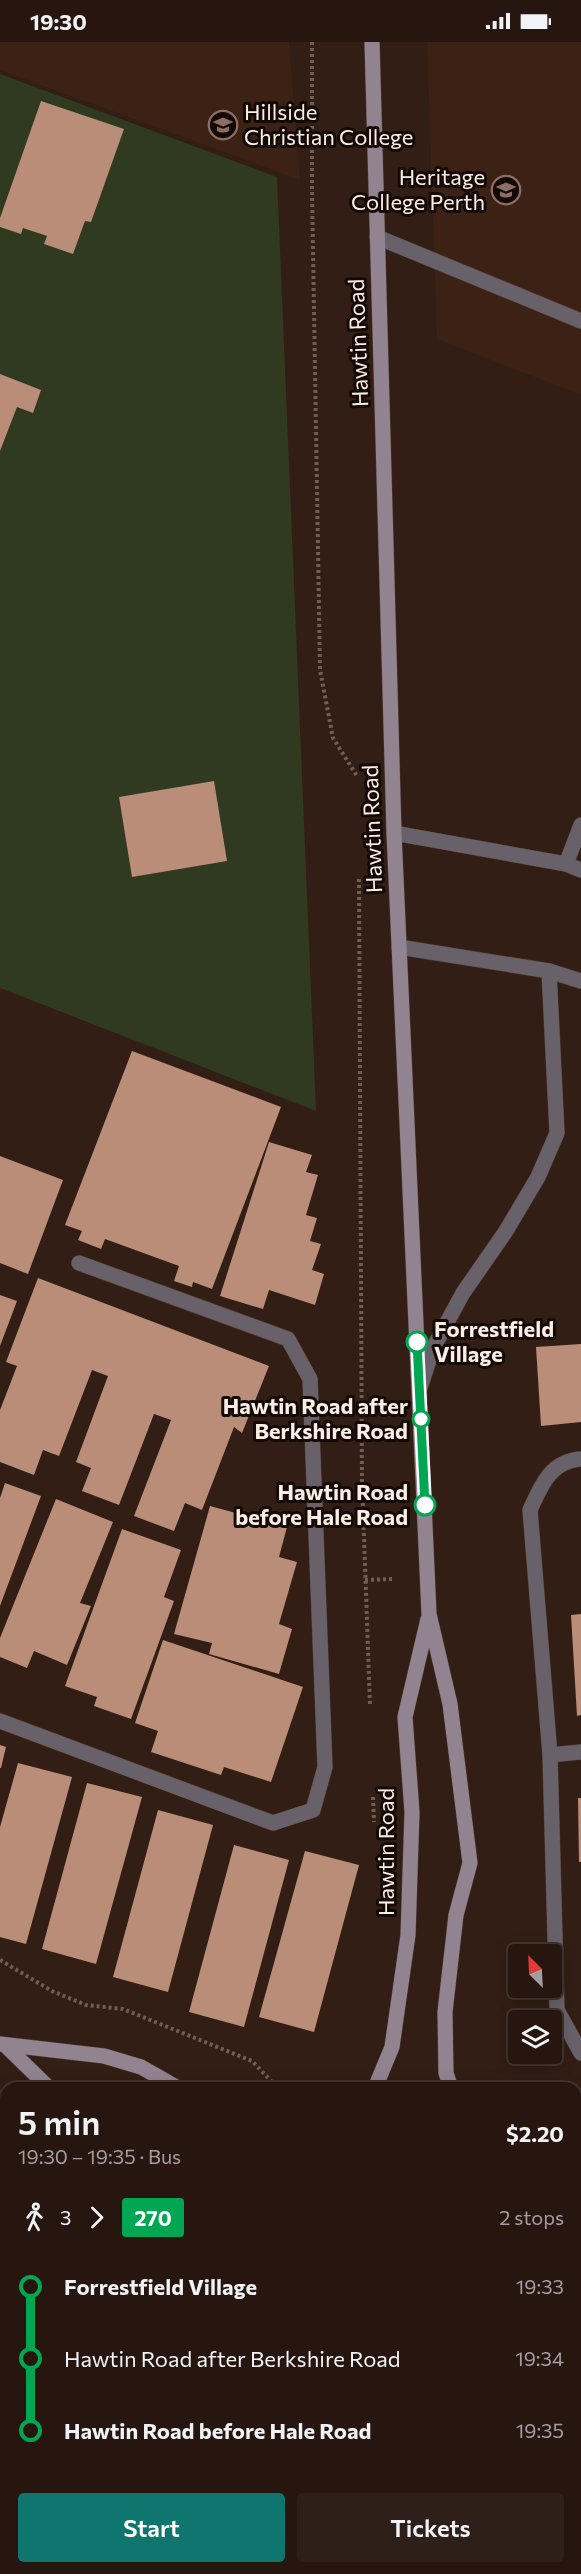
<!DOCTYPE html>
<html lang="en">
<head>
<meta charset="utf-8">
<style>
  :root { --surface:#26160f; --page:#2e1f18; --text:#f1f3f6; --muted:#a49f9e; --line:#42352f; --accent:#0f766e }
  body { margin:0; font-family:Commissioner,sans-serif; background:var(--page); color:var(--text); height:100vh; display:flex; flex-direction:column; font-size:22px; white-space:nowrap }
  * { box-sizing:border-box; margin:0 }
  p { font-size:20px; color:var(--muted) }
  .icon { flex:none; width:33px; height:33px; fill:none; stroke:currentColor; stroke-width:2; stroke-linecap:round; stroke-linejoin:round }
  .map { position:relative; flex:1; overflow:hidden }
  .side { position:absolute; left:0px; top:2040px; width:582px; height:492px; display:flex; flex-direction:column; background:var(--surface); border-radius:18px 18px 0 0; box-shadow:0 3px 15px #0003,0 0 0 2px var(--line) }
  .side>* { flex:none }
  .badge { padding:0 12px; border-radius:4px; font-size:21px; line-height:39px }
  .needle { width:39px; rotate:336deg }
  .fabs { position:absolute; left:508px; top:1902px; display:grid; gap:12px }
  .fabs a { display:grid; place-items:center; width:54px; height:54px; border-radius:6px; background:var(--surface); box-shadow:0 3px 15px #0003,0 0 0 2px var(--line); font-size:30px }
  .map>.badge { position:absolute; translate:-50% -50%; box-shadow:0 0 0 3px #fff }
  .legs { display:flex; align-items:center; gap:9px; height:66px; padding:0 18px; font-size:20px }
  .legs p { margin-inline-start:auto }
  .head { display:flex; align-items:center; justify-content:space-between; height:102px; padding:0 18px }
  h1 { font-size:33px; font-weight:600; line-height:45px }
  .action { display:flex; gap:12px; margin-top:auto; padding:12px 18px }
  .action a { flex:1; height:69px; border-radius:6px; background:var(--accent); color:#fff; font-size:24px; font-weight:600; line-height:69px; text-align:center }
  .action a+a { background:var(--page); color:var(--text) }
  ul { padding:0 18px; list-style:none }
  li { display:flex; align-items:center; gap:21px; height:72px; font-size:22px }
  li i { display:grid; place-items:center; width:9px; height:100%; margin:0 8px; background:currentColor }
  li i::after { content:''; width:15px; height:15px; margin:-8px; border:4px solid; border-radius:50%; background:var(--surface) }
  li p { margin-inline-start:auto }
  li:first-child i { background:linear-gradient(#0000 50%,currentColor 0) }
  li:last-child i { background:linear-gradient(currentColor 50%,#0000 0) }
  .status { display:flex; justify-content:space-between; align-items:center; height:42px; padding:0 30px; background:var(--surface); direction:ltr }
  .status svg { height:16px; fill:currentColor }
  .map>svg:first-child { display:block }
</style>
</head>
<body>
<div class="status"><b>19:30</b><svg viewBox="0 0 49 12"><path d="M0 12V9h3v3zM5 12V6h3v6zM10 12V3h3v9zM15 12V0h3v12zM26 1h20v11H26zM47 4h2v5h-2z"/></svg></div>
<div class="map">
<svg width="581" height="2532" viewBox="0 0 581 2532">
  <rect width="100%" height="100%" fill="#321e14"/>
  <path fill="#3c2214" d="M0,0H289L300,138L0,28Z
    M427,0H581V353L437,297Z"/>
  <path fill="#303a21" d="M0,32L277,135L316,1069L0,946Z"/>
  <path fill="#b98d77" d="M41,59L124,87L91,180L85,179L73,212L44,202L47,194L23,186L21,192L0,185V176Z
    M0,332L41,348L33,371L17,365L0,409Z
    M214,739L227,819L132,835L119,755Z
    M132,1009L281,1065L212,1247L193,1240L192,1245L174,1239L179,1224L105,1197L101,1207L78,1198L82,1189L65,1183Z
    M269,1100L312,1113L306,1130L318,1133L306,1173L317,1176L310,1199L321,1202L312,1228L324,1232L315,1263L269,1248L263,1267L220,1254Z
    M0,1114L63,1138L28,1232L0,1221Z
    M38,1236L269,1324L242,1391L234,1385L202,1468L185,1461L174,1489L134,1474L171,1378L154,1372L119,1463L82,1449L91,1426L76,1420L108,1334L92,1328L59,1414L43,1408L34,1433L0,1420V1368L17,1324L6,1320Z
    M0,1253L17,1259L0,1304Z
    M581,1302V1380L541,1384L536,1305Z
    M5,1441L41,1454L0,1564V1456Z
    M56,1457L113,1480L80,1561L91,1564L67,1623L34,1609L27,1626L0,1615V1596Z
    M210,1464L287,1485L279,1515L297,1520L279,1582L292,1587L279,1632L209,1612L212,1601L174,1592Z
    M122,1487L181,1508L164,1555L174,1559L131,1677L94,1664L97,1655L65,1644Z
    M581,1572V1673L577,1674L571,1573Z
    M163,1598L303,1645L271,1740L224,1725L221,1733L151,1710L158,1689L135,1681Z
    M0,1703L6,1705L1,1726H0Z
    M18,1721L72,1735L26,1902L0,1895V1785Z
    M87,1741L142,1755L96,1922L42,1907Z
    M578,1756H581V1820H579Z
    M158,1768L213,1783L168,1950L113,1935Z
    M234,1803L289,1818L244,1985L189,1970Z
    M305,1809L359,1823L314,1990L259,1975Z
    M581,2083V2196L576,2197V2084Z
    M0,2169L6,2171V2242L0,2239Z
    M581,2253V2370L576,2371V2254Z
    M576,2399H581V2477H576Z
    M0,2509H1L5,2532H0Z
    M207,2526H308V2530L208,2532Z"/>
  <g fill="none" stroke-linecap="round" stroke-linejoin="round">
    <g stroke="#4e3b32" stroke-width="16">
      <path id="service" d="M377,195L581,279
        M581,1417C550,1419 541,1444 530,1468L550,1713L557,1968L581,2011
        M0,1679L273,1781L313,1768L325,1725L310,1337L288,1297L79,1221
        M550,1713L581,1710"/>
    </g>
    <g stroke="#4e3b32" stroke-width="16">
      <path id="minor" d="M394,791L566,822L581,828
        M566,822L581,783
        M399,905L549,929L581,939
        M420,1346L433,1306L463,1251L506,1189L538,1135L557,1091L549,929"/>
    </g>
    <g stroke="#4e3b32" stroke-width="16">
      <path id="secondary" d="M372,0L394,791L429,1572L450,1662L470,1821L456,1873L445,1970L446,2031L451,2046
        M0,2002L104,2014L141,2025L178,2046
        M6,2004L49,2046
        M375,2046L392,2005L408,1893L412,1770L405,1675L428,1577
        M456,2526V2532"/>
    </g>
    <path stroke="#705e55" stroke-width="4" stroke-dasharray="3 3" stroke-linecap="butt" d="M312,0V147L320,628L333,696L357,734
      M359,837L362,1439L370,1663
      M365,1538L393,1537
      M373,1755L374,1780
      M0,1918L52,1949L86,1963L123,1967L252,2019L273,2041
      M272,2046L273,2041L280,2046
      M371,2526L372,2532"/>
    <use href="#service" stroke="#696169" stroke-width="15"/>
    <use href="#minor" stroke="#696169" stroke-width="15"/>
    <use href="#secondary" stroke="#918390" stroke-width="15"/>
  </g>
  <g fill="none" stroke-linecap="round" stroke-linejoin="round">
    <g stroke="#fff" stroke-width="14">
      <path id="line-1" d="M417,1300L425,1463"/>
    </g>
    <use href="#line-1" stroke="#00a651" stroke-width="9"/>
  </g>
  <defs>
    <g id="school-ring" transform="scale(1.5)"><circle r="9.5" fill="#130a06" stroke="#8d6e63" stroke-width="1.5"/><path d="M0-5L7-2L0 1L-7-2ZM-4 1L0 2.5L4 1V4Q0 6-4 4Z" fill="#8d6e63"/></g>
  </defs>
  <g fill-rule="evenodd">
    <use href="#school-ring" x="223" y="83"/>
    <use href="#school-ring" x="506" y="148"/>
  </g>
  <g fill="#fff" stroke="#00a651" stroke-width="3">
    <circle cx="417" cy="1300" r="10"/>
    <circle cx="421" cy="1377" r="8"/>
    <circle cx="425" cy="1463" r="10"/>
  </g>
  <g text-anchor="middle" stroke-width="6" stroke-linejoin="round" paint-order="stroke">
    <g font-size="22" fill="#fceee7" stroke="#130a06" text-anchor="start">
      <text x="244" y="78">Hillside<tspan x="244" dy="25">Christian College</tspan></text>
      <text x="485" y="143" text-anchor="end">Heritage<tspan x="485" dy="25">College Perth</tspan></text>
    </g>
    <g font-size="22" fill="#fceee7" stroke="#130a06">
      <text transform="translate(358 301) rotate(-92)" y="8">Hawtin Road</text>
      <text transform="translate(372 787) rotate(-92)" y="8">Hawtin Road</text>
      <text transform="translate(386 1810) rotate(-90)" y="8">Hawtin Road</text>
    </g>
    <g font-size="22" font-weight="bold" fill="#fceee7" stroke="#130a06" text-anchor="end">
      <text x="434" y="1295" text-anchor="start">Forrestfield<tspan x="434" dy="25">Village</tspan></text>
      <text x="408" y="1372">Hawtin Road after<tspan x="408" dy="25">Berkshire Road</tspan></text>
      <text x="408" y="1458">Hawtin Road<tspan x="408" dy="25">before Hale Road</tspan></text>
    </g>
  </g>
</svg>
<div class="fabs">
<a><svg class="needle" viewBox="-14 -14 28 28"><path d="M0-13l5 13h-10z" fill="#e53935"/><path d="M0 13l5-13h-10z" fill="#a49f9e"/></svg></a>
<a><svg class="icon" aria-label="layers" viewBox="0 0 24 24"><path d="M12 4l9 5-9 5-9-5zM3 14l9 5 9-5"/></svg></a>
</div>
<section class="side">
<div class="head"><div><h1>5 min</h1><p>19:30 – 19:35 · Bus</p></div><b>$2.20</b></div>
<div class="legs"><svg class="icon" aria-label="walk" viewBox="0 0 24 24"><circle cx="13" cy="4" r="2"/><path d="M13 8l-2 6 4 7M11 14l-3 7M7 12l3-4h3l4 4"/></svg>3<svg class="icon" aria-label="forward" viewBox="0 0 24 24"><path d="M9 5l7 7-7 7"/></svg><b class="badge" style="background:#00a651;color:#fff">270</b><p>2 stops</p></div>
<ul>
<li><i style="color:#00a651"></i><b>Forrestfield Village</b><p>19:33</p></li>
<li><i style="color:#00a651"></i><span>Hawtin Road after Berkshire Road</span><p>19:34</p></li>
<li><i style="color:#00a651"></i><b>Hawtin Road before Hale Road</b><p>19:35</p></li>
</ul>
<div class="action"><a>Start</a><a>Tickets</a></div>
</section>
</div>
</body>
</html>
